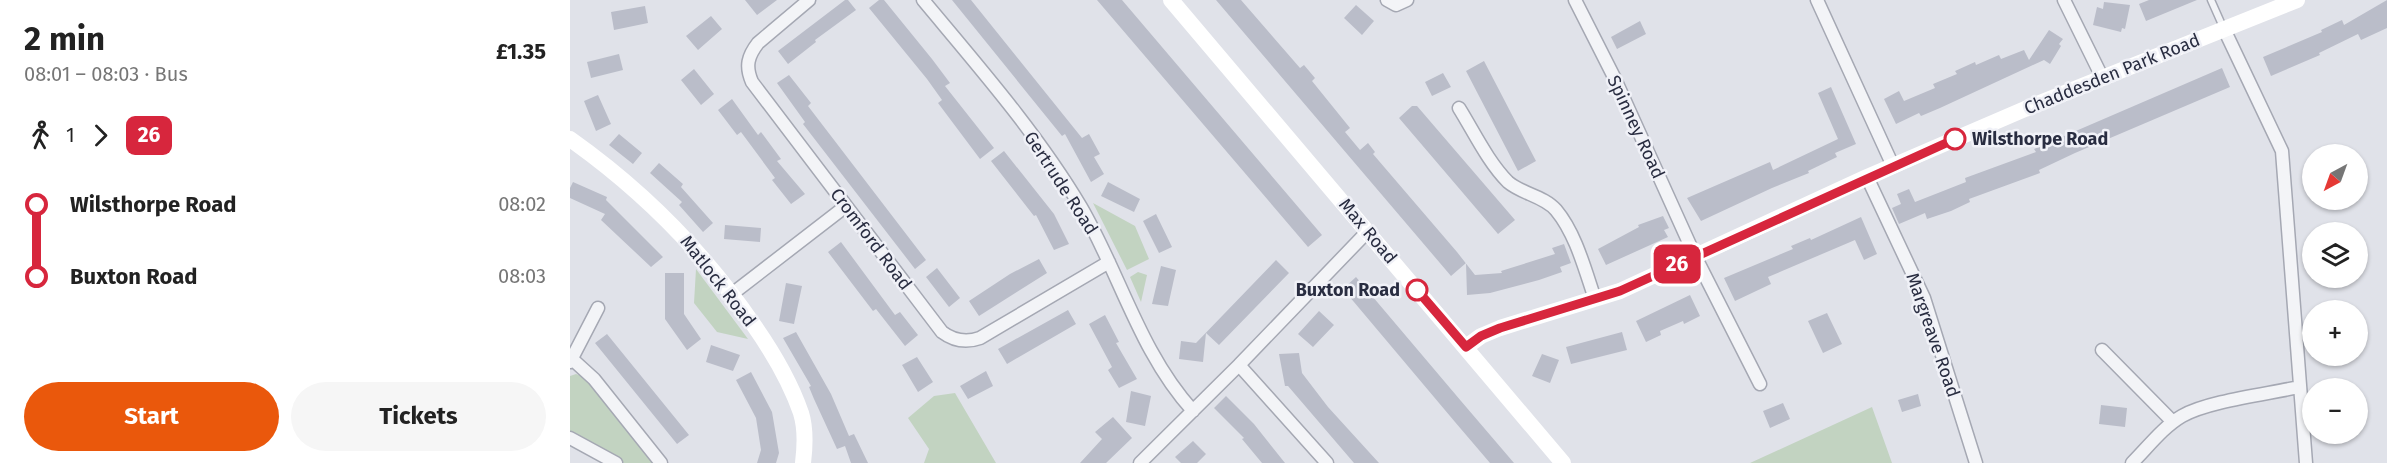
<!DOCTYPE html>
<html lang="en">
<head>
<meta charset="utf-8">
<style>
  :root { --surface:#fff; --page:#f6f6f6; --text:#222; --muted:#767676; --accent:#ea580c }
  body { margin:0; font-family:"Fira Sans",sans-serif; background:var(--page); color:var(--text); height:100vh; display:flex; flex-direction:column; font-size:22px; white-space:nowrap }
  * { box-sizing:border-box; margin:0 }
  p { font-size:20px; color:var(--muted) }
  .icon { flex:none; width:33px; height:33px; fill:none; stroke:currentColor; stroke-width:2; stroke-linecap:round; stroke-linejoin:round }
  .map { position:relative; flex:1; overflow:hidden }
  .sheet { display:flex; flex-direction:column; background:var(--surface); width:570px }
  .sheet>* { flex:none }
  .badge { padding:0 12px; border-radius:9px; font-size:21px; line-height:39px }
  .needle { width:39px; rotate:221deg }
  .fabs { position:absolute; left:1732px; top:144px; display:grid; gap:12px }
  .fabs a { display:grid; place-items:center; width:66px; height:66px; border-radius:50%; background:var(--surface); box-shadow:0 2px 4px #0004; font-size:30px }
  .map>.badge { position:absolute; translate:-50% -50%; box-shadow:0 0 0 3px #fff }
  .legs { display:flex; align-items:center; gap:9px; height:66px; padding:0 24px; font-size:20px }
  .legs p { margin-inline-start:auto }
  .overview { display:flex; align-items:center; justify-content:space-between; height:102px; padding:0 24px }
  h1 { font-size:33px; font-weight:700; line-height:45px }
  .cta { display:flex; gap:12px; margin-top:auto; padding:12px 24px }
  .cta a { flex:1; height:69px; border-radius:36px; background:var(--accent); color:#fff; font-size:24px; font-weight:700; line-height:69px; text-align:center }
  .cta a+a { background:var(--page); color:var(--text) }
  ul { padding:0 24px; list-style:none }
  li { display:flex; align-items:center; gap:21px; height:72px; font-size:22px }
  li i { display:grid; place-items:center; width:9px; height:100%; margin:0 8px; background:currentColor }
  li i::after { content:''; width:15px; height:15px; margin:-8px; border:4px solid; border-radius:50%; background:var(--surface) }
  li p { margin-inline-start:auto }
  li:first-child i { background:linear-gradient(#0000 50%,currentColor 0) }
  li:last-child i { background:linear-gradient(currentColor 50%,#0000 0) }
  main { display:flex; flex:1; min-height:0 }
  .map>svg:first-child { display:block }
</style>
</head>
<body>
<main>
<section class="sheet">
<div class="overview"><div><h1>2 min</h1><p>08:01 – 08:03 · Bus</p></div><b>£1.35</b></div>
<div class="legs"><svg class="icon" aria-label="walk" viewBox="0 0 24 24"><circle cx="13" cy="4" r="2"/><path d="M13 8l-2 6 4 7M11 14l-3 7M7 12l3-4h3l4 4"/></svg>1<svg class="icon" aria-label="forward" viewBox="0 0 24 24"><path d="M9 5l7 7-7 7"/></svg><b class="badge" style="background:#d7263d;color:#fff">26</b></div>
<ul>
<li><i style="color:#d7263d"></i><b>Wilsthorpe Road</b><p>08:02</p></li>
<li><i style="color:#d7263d"></i><b>Buxton Road</b><p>08:03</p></li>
</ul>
<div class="cta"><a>Start</a><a>Tickets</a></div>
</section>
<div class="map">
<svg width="1817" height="463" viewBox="0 0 1817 463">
  <rect width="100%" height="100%" fill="#e0e2e9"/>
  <path fill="#c2d3c1" d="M523,203L565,226L579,259L557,270Z
    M126,269L178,339L147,332L124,303Z
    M568,272L577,275L571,302L560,277Z
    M6,374L16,378L84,463H54L0,432V376Z
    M385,393L426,463H354L359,449L338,418L364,396Z
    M1302,407L1322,463H1180Z"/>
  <path fill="#babdc9" d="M175,0H207L187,15Z
    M275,0H278L286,10L245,40L246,42L218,64L208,51Z
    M309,0H314L362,59L380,83L375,86L424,148L410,159L368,103L372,100L357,79L299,8Z
    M382,0H401L512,138L519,134L530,154L524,157L534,174L521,182L495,134L492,136Z
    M527,0H552L752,235L738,247Z
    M646,0H671L730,68L734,65L745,78L742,81L780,128L775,132L790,150L798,143L805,152L803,154L887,252L905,275L932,273L931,271L985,254L982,248L994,244L1001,263L990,267L992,272L969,280L920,293L897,295L896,263L881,276Z
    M1579,0H1627L1576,21L1569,4Z
    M1817,0V28L1791,40L1788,34L1749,53L1750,55L1701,76L1693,57L1752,32L1751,30L1772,20L1774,25Z
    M1534,2L1560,5L1555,29L1552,28L1551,32L1523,25L1527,7L1533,9Z
    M786,5L804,21L792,35L774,18Z
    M75,6L78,23L44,30L41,12Z
    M141,16L152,29L128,50L116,36Z
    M1070,21L1076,34L1047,49L1041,37Z
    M1479,30L1493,39L1489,44L1491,46L1480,64L1474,60L1370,108L1351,116L1349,113L1326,124L1314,99L1329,91L1334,101L1365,88L1363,84L1387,74L1385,71L1405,62L1406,65L1429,55L1431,59L1454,50L1459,60Z
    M49,54L53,70L21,78L17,62Z
    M914,61L966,161L948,171L896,71Z
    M1652,68L1660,87L1505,153L1469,170L1470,173L1399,199L1400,202L1381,211L1357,219L1355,213L1329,224L1322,208L1331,204L1327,194L1339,189L1345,202L1368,193L1396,182L1395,178L1466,152L1464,149Z
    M124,69L144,94L131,105L111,80Z
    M873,73L881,87L862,96L855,82Z
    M219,75L241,103L238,106L356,260L345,269L233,124L235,122L207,83Z
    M1261,87L1286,144L1265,153L1267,157L1238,171L1239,173L1202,188L1131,221L1117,198L1200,162L1203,170L1268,139L1248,93Z
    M28,95L41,124L26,131L14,101Z
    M162,99L188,135L191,132L211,159L207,161L235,194L221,204L202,180L205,178L171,132L167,135L148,110Z
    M842,106H847L945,220L928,234L829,118Z
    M49,134L72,153L63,164L39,145Z
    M434,151L484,214L499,244L484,250L466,215L464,216L421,161Z
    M89,163L113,184L111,187L143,223L133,232L109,205L112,202L80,173Z
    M3,182L37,197L36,200L93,257L81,267L31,220L35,214L0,198V188Z
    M538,182L570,199L564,212L531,196Z
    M586,214L602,247L589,253L573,221Z
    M1093,216L1099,228L1094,230L1098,237L1036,265L1028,249L1069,227L1068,225Z
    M1291,217L1307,254L1294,260L1285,240L1198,277L1201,284L1165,301L1154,278L1223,249L1221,246L1240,238L1241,240Z
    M155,225L191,228L190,242L154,239Z
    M271,242L325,315L330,312L348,335L335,346L306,309L303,311L258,252Z
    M469,259L477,273L409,316L399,301L440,274Z
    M706,260L719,273L649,345L636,333L633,362L609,359L611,341L626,343Z
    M591,266L606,270L598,306L582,304Z
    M367,268L390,298L379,307L356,277Z
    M95,273H114V314L131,339L117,350L95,319Z
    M786,277L891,401L944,463H920L885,422L773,289Z
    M216,283L232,286L224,324L209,321Z
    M1120,295L1130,316L1114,324L1113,321L1090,331L1091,335L1076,342L1066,321Z
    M498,310L506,324L437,364L428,349Z
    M749,311L764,325L743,347L728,334Z
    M1257,313L1272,344L1253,353L1238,321Z
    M535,315L549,342L546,343L567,379L549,388L538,370L542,367L519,324Z
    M226,332L261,394L279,436L284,434L298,463H281L275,446L267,449L244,399L239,387L241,386L213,338Z
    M1052,332L1057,350L1001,364L996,347Z
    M37,334L119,435L107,444L25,343Z
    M141,345L170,355L163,371L136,362Z
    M729,353L732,373L758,407L809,463H784L718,386H715L709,354Z
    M972,354L989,360L980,383L962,376Z
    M347,357L363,382L348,392L332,365Z
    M416,371L423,386L398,399L390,386Z
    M181,372L202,412L209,453L206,463H187L191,450L186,418L166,380Z
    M561,391L581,396L575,426L556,422Z
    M1348,394L1351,406L1332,412L1328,400Z
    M656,396L684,424L715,463H692L672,439L674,438L644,408Z
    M1213,403L1220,419L1200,428L1193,411Z
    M1531,405L1557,408L1555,427L1529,424Z
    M543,417L562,438L536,463H510L532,439L525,432Z
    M623,441L636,454L627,463H611L605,457Z"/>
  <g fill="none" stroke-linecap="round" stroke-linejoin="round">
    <g stroke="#a5a8b3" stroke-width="9">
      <path id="lane" d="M1641,0L1653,27"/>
    </g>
    <g stroke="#a5a8b3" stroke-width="15">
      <path id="street" d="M239,0L188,43C178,56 175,66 182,82L372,332C384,341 396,343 410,338L539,262
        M353,0C408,66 467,133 511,207C550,274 570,353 623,411
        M817,0L826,5L837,0
        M1005,0L1045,79L1125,256L1190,384
        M1247,0L1323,166
        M1494,0L1532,77
        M1654,29L1712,151L1736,463
        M889,108C904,132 918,162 938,182C952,194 974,196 986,210C1006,234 1015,270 1025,299
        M1297,177L1354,298L1406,463
        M162,294L276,206
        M1532,350L1603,422
        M2,359L24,379L91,463
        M0,362L28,308
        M669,365L757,463
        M0,438L46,463
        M570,463L669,365L798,231
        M1562,463C1578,447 1593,427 1612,416C1638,401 1698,394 1729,387"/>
    </g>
    <use href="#lane" stroke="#f3f4f7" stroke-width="6"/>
    <use href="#street" stroke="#f3f4f7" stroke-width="12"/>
    <path stroke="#fff" stroke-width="16" d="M601,0L993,463
      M0,139C72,190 133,251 183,324C202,351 220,381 231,413C236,429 235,447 233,463
      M896,347L911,336L930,328L1050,291L1297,177L1455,109L1727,0"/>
  </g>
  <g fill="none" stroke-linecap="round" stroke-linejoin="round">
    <g stroke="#fff" stroke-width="14">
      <path id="line-1" d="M847,290L896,347L911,336L930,328L1050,291L1385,139"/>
    </g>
    <use href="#line-1" stroke="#d7263d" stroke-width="9"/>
  </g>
  <g fill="#fff" stroke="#d7263d" stroke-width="3">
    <circle cx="1385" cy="139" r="10"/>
    <circle cx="847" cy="290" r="10"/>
  </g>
  <g text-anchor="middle" stroke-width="5" stroke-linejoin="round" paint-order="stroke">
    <g font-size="18" fill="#292d41" stroke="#f0f1f7">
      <text transform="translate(1542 74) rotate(-22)" y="6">Chaddesden Park Road</text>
      <text transform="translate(1066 127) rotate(65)" y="6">Spinney Road</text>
      <text transform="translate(491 183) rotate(57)" y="6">Gertrude Road</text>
      <text transform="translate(798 231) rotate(50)" y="6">Max Road</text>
      <text transform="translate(301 239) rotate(53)" y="6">Cromford Road</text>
      <text transform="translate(148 281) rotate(52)" y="6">Matlock Road</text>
      <text transform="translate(1363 335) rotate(71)" y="6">Margreave Road</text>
    </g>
    <g font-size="18" font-weight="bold" fill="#292d41" stroke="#f0f1f7" text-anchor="start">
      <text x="1402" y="145">Wilsthorpe Road</text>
      <text x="830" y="296" text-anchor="end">Buxton Road</text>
    </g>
  </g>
</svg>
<div class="fabs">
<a><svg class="needle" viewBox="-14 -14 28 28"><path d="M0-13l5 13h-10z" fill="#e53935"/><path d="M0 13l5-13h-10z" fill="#767676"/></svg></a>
<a><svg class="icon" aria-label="layers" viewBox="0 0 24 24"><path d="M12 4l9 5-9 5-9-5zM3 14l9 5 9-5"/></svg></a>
<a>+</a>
<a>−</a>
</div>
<b class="badge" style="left:1107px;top:264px;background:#d7263d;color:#fff">26</b>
</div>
</main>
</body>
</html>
